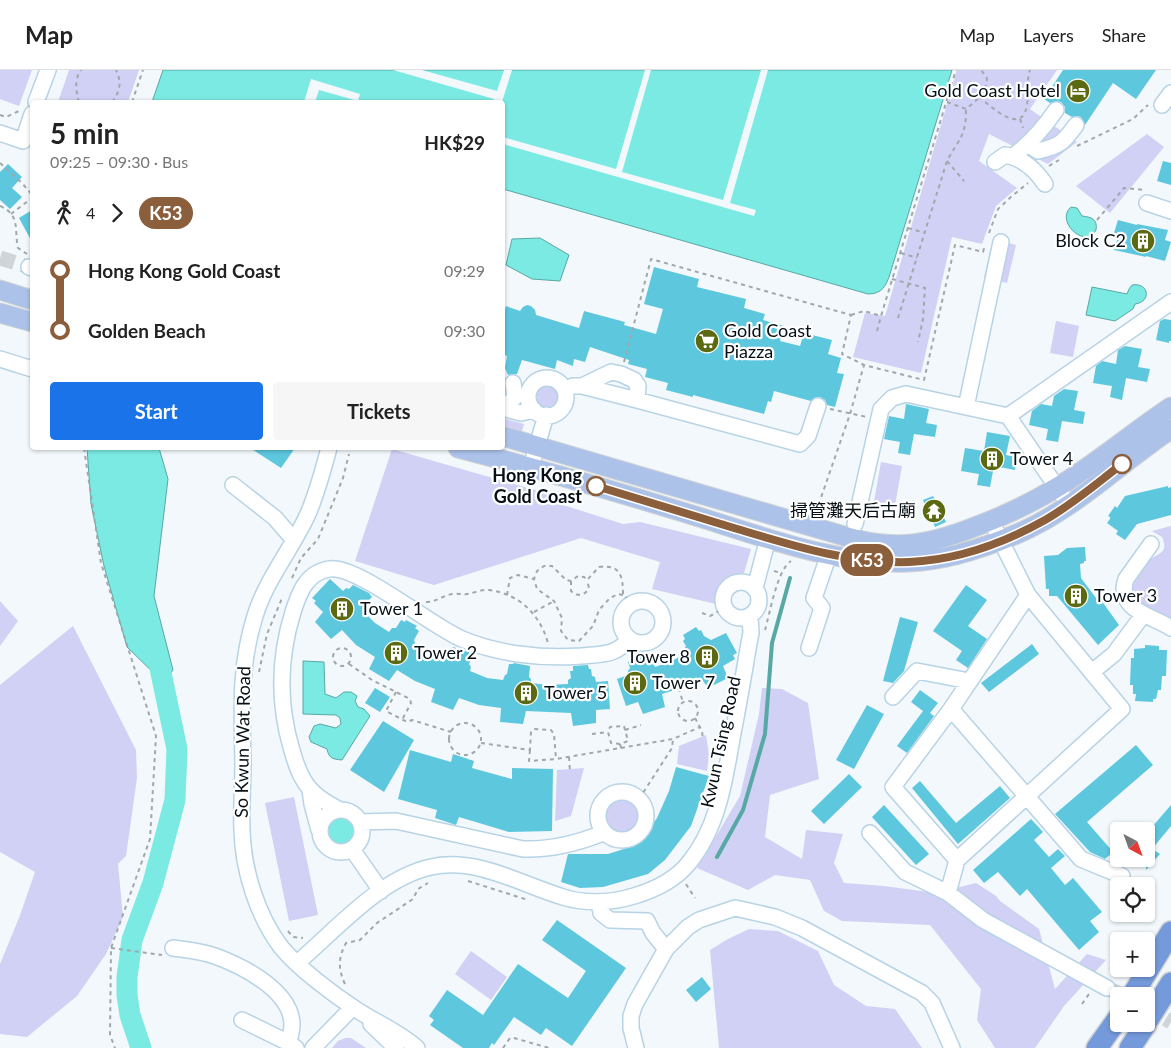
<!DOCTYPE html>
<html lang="en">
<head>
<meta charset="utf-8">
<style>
  :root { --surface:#fff; --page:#f6f6f6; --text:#222; --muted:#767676; --line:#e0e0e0; --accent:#1a73e8 }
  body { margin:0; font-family:Lato,"Noto Sans TC",sans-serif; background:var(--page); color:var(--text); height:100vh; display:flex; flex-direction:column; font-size:19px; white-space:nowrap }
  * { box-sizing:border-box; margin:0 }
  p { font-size:16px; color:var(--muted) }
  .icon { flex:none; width:28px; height:28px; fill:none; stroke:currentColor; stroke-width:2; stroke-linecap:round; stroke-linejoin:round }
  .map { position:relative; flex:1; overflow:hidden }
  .drawer { position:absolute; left:30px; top:30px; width:475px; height:350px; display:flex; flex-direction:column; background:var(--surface); border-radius:5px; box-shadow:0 1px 4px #0004 }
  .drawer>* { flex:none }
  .badge { padding:0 10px; border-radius:16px; font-size:18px; line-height:32px }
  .needle { width:32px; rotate:139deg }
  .buttons { position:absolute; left:1110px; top:752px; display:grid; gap:10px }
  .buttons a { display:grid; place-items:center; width:45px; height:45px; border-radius:5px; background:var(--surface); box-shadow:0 1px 4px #0004; font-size:25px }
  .map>.badge { position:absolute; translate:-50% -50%; box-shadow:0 0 0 2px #fff }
  .legs { display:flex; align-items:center; gap:8px; height:55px; padding:0 20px; font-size:16px }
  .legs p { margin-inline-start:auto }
  .overview { display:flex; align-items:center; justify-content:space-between; height:85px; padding:0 20px }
  h1 { font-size:28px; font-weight:700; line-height:38px }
  .action { display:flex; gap:10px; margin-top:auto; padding:10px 20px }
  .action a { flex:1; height:58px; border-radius:5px; background:var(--accent); color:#fff; font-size:20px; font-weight:700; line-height:58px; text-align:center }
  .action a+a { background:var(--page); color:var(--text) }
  ul { padding:0 20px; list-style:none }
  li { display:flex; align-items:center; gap:18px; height:60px; font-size:19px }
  li i { display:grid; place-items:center; width:8px; height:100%; margin:0 6px; background:currentColor }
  li i::after { content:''; width:12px; height:12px; margin:-6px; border:4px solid; border-radius:50%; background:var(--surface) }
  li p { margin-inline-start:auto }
  li:first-child i { background:linear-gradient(#0000 50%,currentColor 0) }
  li:last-child i { background:linear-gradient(currentColor 50%,#0000 0) }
  header { display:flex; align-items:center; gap:30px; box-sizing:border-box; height:70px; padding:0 25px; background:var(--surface); border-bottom:1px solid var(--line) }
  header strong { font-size:24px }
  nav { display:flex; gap:28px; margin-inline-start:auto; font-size:18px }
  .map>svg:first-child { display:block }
</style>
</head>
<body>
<header>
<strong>Map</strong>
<nav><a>Map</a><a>Layers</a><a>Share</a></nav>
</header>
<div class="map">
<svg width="1171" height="978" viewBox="0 0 1171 978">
  <rect width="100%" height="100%" fill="#f2f8fb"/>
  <path fill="#d0d1f5" d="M0,0H32L19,36L0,29Z
    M69,0H139L128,32H58Z
    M957,0H1057L1030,39L1077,72L1048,94L989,64L979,91L1017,118L996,136L982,174L952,167L921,303L853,287L865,243L885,246Z
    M1147,64L1164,77L1110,143L1076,116Z
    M993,169L1016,175L1007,213L984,207Z
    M1056,251L1079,256L1073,287L1050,283Z
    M532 326a16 16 0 1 1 32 0a16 16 0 1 1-32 0Z
    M502,348L524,354L521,364L503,359Z
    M392,379L552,425L563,435L623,454L640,452L751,479L744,503C723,512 720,509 716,534L652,519L660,492L581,468L434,515L355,491Z
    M881,392L902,396L894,441L873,437Z
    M1171,456V550C1157,542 1136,538 1132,520C1132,511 1141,499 1147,492C1155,483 1170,485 1162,467L1152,461Z
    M0,531L18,551L0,576Z
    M73,556L136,680L137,708L126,786L118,794L123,847L106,884L77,926L27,967L0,964V894L19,848L35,802L0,782V615Z
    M762,618L782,619L808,633L819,709L770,725L765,767L802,789L806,760L843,764L834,793L844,813L884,816L936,823L976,813L996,826L1000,831L1039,859L1055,919L1087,884L1106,890L1064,936L1035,978H995L977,950L981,919L930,855L842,851L824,841L810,810L775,805L748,820L697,798L740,726L759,644Z
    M706,665L709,685L707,701L677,694L679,676Z
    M584,698L571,746L555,751L557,700Z
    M603 746a19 19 0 1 1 38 0a19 19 0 1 1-38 0Z
    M294,727L318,845L289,851L265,733Z
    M749,859L778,861L818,881L834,915L866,936L895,939L922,978H719L710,880L728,869Z
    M471,881L507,907L491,930L455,904Z
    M345,968H351L366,978H332L338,971Z"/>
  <path fill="#7beae3" stroke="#58a8a5" d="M163,0H952L890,204C886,216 882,224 868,224L503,119L502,32H152Z
    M1071,137L1077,138L1082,146C1091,147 1098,149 1096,160L1092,166C1077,172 1057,149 1071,137Z
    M540,168L569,185L560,211L532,209L506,195L512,169Z
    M1132,215C1149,212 1152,232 1135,234L1133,239L1115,251L1086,245L1092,217L1127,224L1129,219Z
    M87,378H159L168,409L154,526L173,600L164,613L127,577L104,496L91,434Z
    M303,591L324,592L325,624L336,628L344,622H351L357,626L355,631L358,637L364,639L370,646L342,690C333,689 329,689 327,679L311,672L309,667L314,656L320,654L336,658L341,654L340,648L336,645L303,644Z
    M324 761a16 16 0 1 1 32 0a16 16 0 1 1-32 0Z"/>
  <path fill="#f2f8fb" d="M393,0H422L497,21L504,0H512L502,32H493L494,29Z
    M645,0H651L622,102L723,130L761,0H768L730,133L756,140L754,146L503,74V67L616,99Z
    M311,9L360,24L358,31L319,20L315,32H304Z"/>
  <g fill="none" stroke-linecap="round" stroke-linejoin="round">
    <path stroke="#58a8a5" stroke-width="4" d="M717,787L743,740L765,664L772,573L790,508"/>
    <path stroke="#7beae3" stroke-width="21" d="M141,978L130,945L127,925V907L132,870L153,813L175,730L177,679L157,584"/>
  </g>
  <path fill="#5dc7de" d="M1063,0H1156L1136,29L1113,13L1085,55L1081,47L1077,46L1072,47L1065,43V37L1061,32L1056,31L1050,33L1044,29Z
    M1163,91L1171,93V115L1157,111Z
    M8,94L22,107L12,118L22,127L10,139L0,130V102Z
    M32,140V172L19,148Z
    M1118,150L1137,155V154L1168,160L1165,170L1171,172L1165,191L1146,186V187L1114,180L1118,167L1113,166Z
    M654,197L699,209L697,217L746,229L744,238L765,244L763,250L784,256L780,271L800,276L804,263L832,270L828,284L841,288L837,303L844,304L835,337L827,335L825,330L820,327H816L811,331L774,321L771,332L768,331L764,344L693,325V327L666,320L668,313L645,307L647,299L628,294L629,290L590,277L585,292L574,289L573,296L557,290L555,299L522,290L517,304L508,305L505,298L507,286L502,284V241L504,242L506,236L520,241L523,237L527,235L531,236L535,240L536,245L579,258L584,241L625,252L624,255L656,264L663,239L644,234Z
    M1164,249L1171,250V271H1169V273L1156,270L1160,251Z
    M1125,276L1142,279L1138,297L1150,299L1147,312L1126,308L1122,330L1110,327L1112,316L1093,313L1096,296L1102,291L1116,294L1118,280Z
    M1064,319L1078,321L1074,340L1085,342L1083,354L1062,351L1058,372L1046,370L1048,359L1029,355L1032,341L1041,334L1052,336L1054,326Z
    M906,334L929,339L926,353L937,355L935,367L914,364L910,385L898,383L900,372L884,369L889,346L904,349Z
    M987,362L1010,366L1006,385L1017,387L1015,400L994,396L990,417L977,415L979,404L961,401L965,378L984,381Z
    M250,378H295L281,398Z
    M1168,416V418L1171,417V445L1137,454L1125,470L1116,464L1118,461L1107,453L1110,449V447L1108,446L1115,436L1117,438L1125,426Z
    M933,426L946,452L935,457L923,430Z
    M1085,477L1086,491H1084V493L1080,494L1081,508L1099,532L1101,530L1119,555L1098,575L1057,526H1049V519H1046L1044,486L1058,485L1067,478Z
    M330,509L343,521L346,518L349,519L353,515L369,523L372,527L365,534V537L363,541L375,553L389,562L392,558H396L401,550L405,552L406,550L417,556L415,558L419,561L414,570L415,573L413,577L427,586L444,592L446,588L449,587L453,577L469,582V583L473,585L469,594L471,597L470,601L487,608L503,610L505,605L507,604L509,594H513L514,593L530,596L529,607L531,609V613L548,615L568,614V610L571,608L570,601H573V596L588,595L589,599H591L592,606L595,607L596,612L608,611L610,639L596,640V653L573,656L571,643L526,641L523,654L500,652L501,638L479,635L459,628L453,640L431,632L435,619L415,611L397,600L389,611L369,599L375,587L356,575L342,560L331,569L315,552L323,542L314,533L316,531L312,528Z
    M966,515L987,530L968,556L987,569L968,598L956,590L962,581L933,561Z
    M900,547L918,552L904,601L893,613L883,611Z
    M696,557L699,561L701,560L704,566L711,570L726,563L737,583L733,585L735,589L723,596L728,608L708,618L701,608L684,617L662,624L665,637L643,644L638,632L626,636L617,609L628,605V601L630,598L628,592L630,591L629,586L644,582L645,586L648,585L650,592H653L655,597L672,591L686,583L684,579L686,576L683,571L685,569L683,565Z
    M1032,574L1039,584L989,622L981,613Z
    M1145,575L1159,576V580H1167L1166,606H1162L1161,620H1158L1156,629H1153V632L1135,631L1136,624H1133V615H1130L1131,588H1134V579L1145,578Z
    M375,618L390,627L380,642L365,633Z
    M920,620L938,633L930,643L934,646L907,683L897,676L923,641L911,632Z
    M867,635L884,644L854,699L836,690Z
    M383,651L414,670L384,722L350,700Z
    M1136,675L1153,695L1087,752L1113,782L1105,789L1090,782L1055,744Z
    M410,680L451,692L453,684L474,691L472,698L512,709V698L553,699L552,761L509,762L459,747L456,755L435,748L437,740L398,729Z
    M676,697L709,706L691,756L665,790L648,804L603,817L580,818L561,812L568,784H608L624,779L638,771L649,759L657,748L669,721Z
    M849,704L862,717L824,754L811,741Z
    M920,711L956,753L1000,716L1010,728L958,774L912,718Z
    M884,735L929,784L916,795L872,747Z
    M1171,735V756L1152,779L1160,784L1146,800V764Z
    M1031,749L1043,762L1034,770L1049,787L1058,779L1065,786L1051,798L1065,815L1073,808L1102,842L1090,851L1099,862L1079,880L1027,819L1020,826L998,802L984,813L973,800Z
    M557,850L626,898L572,976L546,958L541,965L514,947L494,975L492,973L489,978H463L430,955L434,950L429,946L447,920L483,945L518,894L568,928L586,901L542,870Z
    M702,907L711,919L696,932L686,920Z"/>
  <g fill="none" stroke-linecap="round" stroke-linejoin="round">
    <path stroke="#cfd5d8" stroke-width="15" stroke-dasharray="15 8" stroke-linecap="butt" d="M0,188L29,197
      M1107,918L1124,926
      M1146,937L1171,952"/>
    <g stroke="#b7d3e6" stroke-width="18">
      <path id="minor" d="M36,32L48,0
        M1162,35L1171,23
        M0,63L23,71L32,44
        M1029,75L1038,81C1060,76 1063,73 1076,55
        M1013,86C1031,73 1043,59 1056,40
        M995,92L1005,85C1022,88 1035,99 1045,114
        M1147,133L1171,141
        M29,197L32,198
        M0,289L32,299
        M528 327a19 19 0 1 1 38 0a19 19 0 1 1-38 0Z
        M582,316L611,302L621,304L634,310L638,316L637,330
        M565,319L573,316H582L637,330L800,374L808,366L818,336
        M966,337L1001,172
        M502,338L521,343L534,340
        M505,338L515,327L513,313
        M1008,346L1171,232
        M329,378C323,400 317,424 307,446C291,480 266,510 255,546C239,597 242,640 243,692C243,715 241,738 242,760C243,800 257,845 281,877C298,898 334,925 357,940C377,953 399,962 417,978
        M531,397L546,345
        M233,415L275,448L294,470
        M855,454L881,339L892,328L906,324L1008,346L1069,435
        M1151,474L1126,509C1115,540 1153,546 1171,558
        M723 530a18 18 0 1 1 36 0a18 18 0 1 1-36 0Z
        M755,518L768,468
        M621 552a21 21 0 1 1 42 0a21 21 0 1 1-42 0Z
        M809,578L822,538L814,528L829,484
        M1092,602L1114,584L1143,545
        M893,627L917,601L969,611
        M951,639L1081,789L1122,806
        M310,720L312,734L319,760
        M598 746a24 24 0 1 1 48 0a24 24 0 1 1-48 0Z
        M340,740C325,732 311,724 303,709C297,699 294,688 291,677C278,632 279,587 293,542C299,523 306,503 329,499C356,494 431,556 462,569C498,584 542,589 581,586C601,584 616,586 629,569
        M320 761a21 21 0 1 1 42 0a21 21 0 1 1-42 0Z
        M360,752L396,751L523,779C551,780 578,773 603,763
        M870,763L905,802L948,823L983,850L1107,918
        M352,779L381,821
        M957,790L893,717L951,639L1028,525
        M948,823L957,790L1122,639L1028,525L991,451
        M599,832L601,843L610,850L647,851L653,863L666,879
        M173,878C187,880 201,881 215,886C242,896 291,920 292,954C292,960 290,967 289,973L296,978
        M297,893C336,860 380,808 431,797C477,787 520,814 563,827C585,834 611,833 634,826C654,820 674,811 688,794C719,757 725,708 733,663C739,633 744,603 749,573L751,563L750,546
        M242,950L289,973
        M371,954L396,978
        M313,978L353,937
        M636,978L631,958V946L635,934L666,879L688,857L699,850L735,838L775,847L802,858L922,923L932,933L952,978"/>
    </g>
    <g stroke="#d2d4d5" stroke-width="21">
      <path id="major" d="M0,220L32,230
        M0,243L32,252
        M502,366L851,468C898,481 932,474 977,456C1004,446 1031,433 1056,418C1096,394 1132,363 1171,337
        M458,378C531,397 604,418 676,440C751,462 829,495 908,492C946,491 984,478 1019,463C1075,439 1120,393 1171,359"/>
    </g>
    <g stroke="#d2d4d5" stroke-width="24">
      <path id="highway" d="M1132,926L1171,862
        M1146,953L1171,913
        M1097,978L1119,947
        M1130,978L1146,954"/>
    </g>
    <path stroke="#a1a8ac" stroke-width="2" stroke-dasharray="4 4" stroke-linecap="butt" d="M979,27C991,36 1022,67 1027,35C1029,23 1026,12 1030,0
      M79,32C76,22 74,9 81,0
      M112,32C120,22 122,12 116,0
      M132,32L143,0
      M947,32L966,39C977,30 986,23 987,8L981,0
      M0,45L6,47L19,41
      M1020,49L1023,58
      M1077,76L1133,49L1148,35
      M947,91L964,111
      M0,93L22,113L32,125
      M1049,96L1059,90
      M0,136C21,145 14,160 18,178L27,184
      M11,144L32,128
      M1097,150L1124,118L1145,120
      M908,158L925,163
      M989,163L998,139L1012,126L1028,113
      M901,183L917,188
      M892,209L925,218L923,249L918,272
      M851,245L864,241L881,246L956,0
      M898,248L947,91C959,68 966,68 966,39
      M877,261L881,246
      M624,292L651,189L851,245L842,284L864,295L924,310L955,175L983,182L985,175
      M830,339L867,347
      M84,378L101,493L156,666L150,769L111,878L110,965L115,978
      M343,378L351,379
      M816,442L850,344L864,295
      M774,501L781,503
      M292,508L301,488L318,469L343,408L349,384
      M571,511V521C577,527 585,526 589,518L587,510
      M507,525L510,508L518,505L534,509
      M623,525L618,524L610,528L599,540L593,556L579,571L568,570L561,561L562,548L554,531L537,519L534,509L537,501L544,496H552L566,510L571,511L578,506L584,507L587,510L599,497C621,494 623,507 623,525L633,533
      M426,532C436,532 442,526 452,524C457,523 462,525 467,524C474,523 482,519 489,520C520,524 540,545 548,573
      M534,542L554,531
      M702,543L710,546L721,540
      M737,553C722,544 709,525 729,512C734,510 739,508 744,506
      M765,560C770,543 777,500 791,491
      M333 587a9 9 0 1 1 18 0a9 9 0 1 1-18 0Z
      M349,594L372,610L410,629L411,633L402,650
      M259,602L267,564L283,526
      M679,618L683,633
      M396,622L386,641L407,652L412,650L451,662
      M678 641a10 10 0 1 1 20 0a10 10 0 1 1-20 0Z
      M695,648L702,661L703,670
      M449 669a16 16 0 1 1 32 0a16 16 0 1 1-32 0Z
      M625,660L641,655
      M592,664L608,662
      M481,673L530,680L531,662L534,659L551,660L554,664L556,689
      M620,674L611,673L608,662L610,657L624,656L628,671L620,674L621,678
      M530,680L529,691L556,689L673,669L700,657
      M569,687L570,702
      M639,729L672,678L673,669
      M468,811L528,830
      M686,814L695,828
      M288,861L293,867L303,868
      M111,878L162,885
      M345,914C338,899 338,888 346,873L360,870L377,853L413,829L418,819L428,813
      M1082,934L1089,924
      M503,978L510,968H514L549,978"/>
    <use href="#minor" stroke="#fff" stroke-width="15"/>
    <use href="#major" stroke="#acc2e9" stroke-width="19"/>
    <use href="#highway" stroke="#759adb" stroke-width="21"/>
  </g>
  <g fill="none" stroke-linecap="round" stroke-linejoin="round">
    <g stroke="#fff" stroke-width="11">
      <path id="line-1" d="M596,416C642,430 688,444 734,458C791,475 849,494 909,492C956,490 1004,473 1045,450C1073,434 1097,413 1122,394"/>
    </g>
    <use href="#line-1" stroke="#8b5e3c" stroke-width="8"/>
  </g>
  <defs>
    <g id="hotel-disc" transform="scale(1.25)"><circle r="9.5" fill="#5b6910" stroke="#fff"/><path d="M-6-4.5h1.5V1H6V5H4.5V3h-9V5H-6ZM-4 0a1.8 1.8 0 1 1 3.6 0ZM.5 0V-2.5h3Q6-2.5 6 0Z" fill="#fff"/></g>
    <g id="building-disc" transform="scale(1.25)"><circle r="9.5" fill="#5b6910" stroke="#fff"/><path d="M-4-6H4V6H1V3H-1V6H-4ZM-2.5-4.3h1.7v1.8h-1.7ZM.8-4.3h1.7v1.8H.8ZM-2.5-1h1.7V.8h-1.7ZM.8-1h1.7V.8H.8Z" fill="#fff"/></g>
    <g id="supermarket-disc" transform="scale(1.25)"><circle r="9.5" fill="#5b6910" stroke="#fff"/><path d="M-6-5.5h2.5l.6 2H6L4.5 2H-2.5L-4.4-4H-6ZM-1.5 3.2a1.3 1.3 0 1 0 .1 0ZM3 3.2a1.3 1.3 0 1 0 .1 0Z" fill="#fff"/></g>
    <g id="temple-disc" transform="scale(1.25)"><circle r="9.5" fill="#5b6910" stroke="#fff"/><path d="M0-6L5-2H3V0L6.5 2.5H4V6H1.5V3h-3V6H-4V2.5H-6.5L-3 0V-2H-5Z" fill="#fff"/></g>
  </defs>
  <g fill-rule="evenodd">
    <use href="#hotel-disc" x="1078" y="21"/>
    <use href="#building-disc" x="1143" y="171"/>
    <use href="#supermarket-disc" x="707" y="271"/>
    <use href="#building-disc" x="992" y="389"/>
    <use href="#temple-disc" x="934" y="441"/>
    <use href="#building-disc" x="1076" y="526"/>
    <use href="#building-disc" x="342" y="539"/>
    <use href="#building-disc" x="396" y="583"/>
    <use href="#building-disc" x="707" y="587"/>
    <use href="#building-disc" x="635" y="613"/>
    <use href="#building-disc" x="526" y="623"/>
  </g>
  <g fill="#fff" stroke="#8b5e3c" stroke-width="2.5">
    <circle cx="1122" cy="394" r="9"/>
    <circle cx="596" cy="416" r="9"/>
  </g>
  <g text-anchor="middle" stroke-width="4.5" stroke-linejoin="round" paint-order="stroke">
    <g font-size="18" fill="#060f15" stroke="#fff" text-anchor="start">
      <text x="1060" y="27" text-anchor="end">Gold Coast Hotel</text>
      <text x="1126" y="177" text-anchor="end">Block C2</text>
      <text x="724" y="267">Gold Coast<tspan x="724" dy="21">Piazza</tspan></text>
      <text x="1010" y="395">Tower 4</text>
      <text x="916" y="447" text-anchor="end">掃管灘天后古廟</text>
      <text x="1094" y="532">Tower 3</text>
      <text x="360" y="545">Tower 1</text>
      <text x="414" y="589">Tower 2</text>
      <text x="690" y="593" text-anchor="end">Tower 8</text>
      <text x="652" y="619">Tower 7</text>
      <text x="544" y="629">Tower 5</text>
    </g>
    <g font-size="18" font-weight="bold" fill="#060f15" stroke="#fff" text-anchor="end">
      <text x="582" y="412">Hong Kong<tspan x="582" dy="21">Gold Coast</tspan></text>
    </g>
    <g font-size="18" fill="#060f15" stroke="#fff">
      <text transform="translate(243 672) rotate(-89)" y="6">So Kwun Wat Road</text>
      <text transform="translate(721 672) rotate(-78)" y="6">Kwun Tsing Road</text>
    </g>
  </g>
</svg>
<div class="buttons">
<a><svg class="needle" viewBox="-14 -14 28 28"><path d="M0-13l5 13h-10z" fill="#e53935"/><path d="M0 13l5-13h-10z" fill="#767676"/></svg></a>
<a><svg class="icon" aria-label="locate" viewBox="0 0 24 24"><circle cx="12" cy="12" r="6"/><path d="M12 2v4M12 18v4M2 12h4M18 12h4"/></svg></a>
<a>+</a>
<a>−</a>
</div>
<b class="badge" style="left:867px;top:490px;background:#8b5e3c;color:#fff">K53</b>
<section class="drawer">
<div class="overview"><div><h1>5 min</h1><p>09:25 – 09:30 · Bus</p></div><b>HK$29</b></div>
<div class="legs"><svg class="icon" aria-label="walk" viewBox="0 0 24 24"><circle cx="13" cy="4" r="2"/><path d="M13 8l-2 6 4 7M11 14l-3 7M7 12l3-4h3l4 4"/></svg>4<svg class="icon" aria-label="forward" viewBox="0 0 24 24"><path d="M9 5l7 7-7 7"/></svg><b class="badge" style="background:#8b5e3c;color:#fff">K53</b></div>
<ul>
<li><i style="color:#8b5e3c"></i><b>Hong Kong Gold Coast</b><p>09:29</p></li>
<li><i style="color:#8b5e3c"></i><b>Golden Beach</b><p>09:30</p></li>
</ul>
<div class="action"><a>Start</a><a>Tickets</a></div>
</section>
</div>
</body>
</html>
